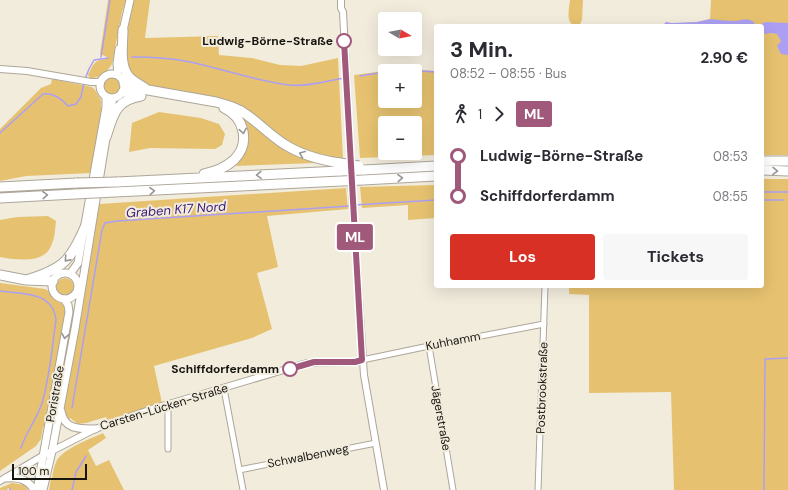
<!DOCTYPE html>
<html lang="de">
<head>
<meta charset="utf-8">
<style>
  :root { --surface:#fff; --page:#f7f7f7; --text:#2b2b33; --muted:#7c7c81; --accent:#d93025 }
  body { margin:0; font-family:"DM Sans",sans-serif; background:var(--page); color:var(--text); height:100vh; display:flex; flex-direction:column; font-size:15px; white-space:nowrap }
  * { box-sizing:border-box; margin:0 }
  p { font-size:13px; color:var(--muted) }
  .icon { flex:none; width:22px; height:22px; fill:none; stroke:currentColor; stroke-width:2; stroke-linecap:round; stroke-linejoin:round }
  .map { position:relative; flex:1; overflow:hidden }
  .sheet { position:absolute; left:434px; top:24px; width:330px; height:264px; display:flex; flex-direction:column; background:var(--surface); border-radius:4px; box-shadow:0 4px 16px #0002 }
  .sheet>* { flex:none }
  .badge { padding:0 8px; border-radius:3px; font-size:14px; line-height:26px }
  .needle { width:26px; rotate:100deg }
  .fabs { position:absolute; left:378px; top:12px; display:grid; gap:8px }
  .fabs a { display:grid; place-items:center; width:44px; height:44px; border-radius:4px; background:var(--surface); box-shadow:0 4px 16px #0002; font-size:20px }
  .scale { position:absolute; left:12px; bottom:10px; width:75px; box-sizing:border-box; padding-left:4px; border:2px solid #171510; border-top:0; font-size:11px; line-height:14px; white-space:nowrap; color:#171510; -webkit-text-stroke:3px #f2ecdd; paint-order:stroke }
  .map>.badge { position:absolute; translate:-50% -50%; box-shadow:0 0 0 2px #fff }
  .legs { display:flex; align-items:center; gap:6px; height:44px; padding:0 16px; font-size:13px }
  .legs p { margin-inline-start:auto }
  .head { display:flex; align-items:center; justify-content:space-between; height:68px; padding:0 16px }
  h1 { font-size:22px; font-weight:700; line-height:30px }
  .primary-button { display:flex; gap:8px; margin-top:auto; padding:8px 16px }
  .primary-button a { flex:1; height:46px; border-radius:4px; background:var(--accent); color:#fff; font-size:16px; font-weight:700; line-height:46px; text-align:center }
  .primary-button a+a { background:var(--page); color:var(--text) }
  ul { padding:0 16px; list-style:none }
  li { display:flex; align-items:center; gap:14px; height:40px; font-size:15px }
  li i { display:grid; place-items:center; width:6px; height:100%; margin:0 5px; background:currentColor }
  li i::after { content:''; width:10px; height:10px; margin:-5px; border:3px solid; border-radius:50%; background:var(--surface) }
  li p { margin-inline-start:auto }
  li:first-child i { background:linear-gradient(#0000 50%,currentColor 0) }
  li:last-child i { background:linear-gradient(currentColor 50%,#0000 0) }
  .map>svg:first-child { display:block }
</style>
</head>
<body>
<div class="map">
<svg width="788" height="490" viewBox="0 0 788 490">
  <rect width="100%" height="100%" fill="#f2ecdd"/>
  <path fill="#e6c270" fill-rule="evenodd" d="M108,0H126L122,12L112,64C108,71 99,79 90,78L88,75C94,63 94,60 107,59V57L100,54Z
    M134,0H150L145,38L218,36L219,55L252,58L280,65L301,66L338,58L343,159C316,154 300,151 276,134C258,120 247,106 223,99C212,96 200,94 188,92C168,89 138,89 128,69C120,52 131,18 134,0Z
    M570,0H583L582,20L580,24L576,26C565,24 569,9 570,0Z
    M711,0H788V155H762V26H683V23L697,22L710,19Z
    M405,69L436,71V155L360,158L354,75L385,71V101H415V71H389ZM385,123H415V153H385Z
    M103 86a9 9 0 1 1 18 0a9 9 0 1 1-18 0Z
    M52,79L92,87L95,90L101,100V114L91,173L26,176L0,181V129L41,88L51,84Z
    M159,112L201,118L219,124L225,134L222,145L215,149L150,148L129,152L132,123Z
    M242,117L272,141L292,154L315,163L236,166C249,149 251,137 242,117Z
    M762,179H788V490H674L671,392L589,393V295L569,294V286H762Z
    M436,185V218L408,220V205L362,208L360,187Z
    M346,188L348,209L267,216L278,267L257,273L272,329L252,338L154,366L162,403L107,420L106,417L86,423L78,424L70,418L68,421L62,405L99,204Z
    M48,216L56,221C55,230 55,238 51,246C44,264 15,260 0,257V220L17,217Z
    M56 287a9 9 0 1 1 18 0a9 9 0 1 1-18 0Z
    M0,283L45,289C50,291 50,295 54,298C60,304 64,301 66,312L47,427H43L41,439L36,446L0,471Z
    M72,311L71,324L54,427H53Z
    M103,433L106,438L88,450L96,466L109,460L124,490H49L51,478H52C53,472 54,466 57,460C65,448 90,439 103,433Z
    M12,483L24,485L28,490H11L8,488L7,490H0V488Z"/>
  <path fill="#ac9ff3" d="M711,19C719,20 728,21 736,21C741,20 747,18 752,21C755,22 754,23 755,26L766,22L788,23V55L781,54L777,46L781,41L777,34L771,33L764,34L762,32V26H662L666,22L672,23L697,22Z"/>
  <g fill="none" stroke-linecap="round" stroke-linejoin="round">
    <path stroke="#ac9ff3" stroke-width="1.5" d="M101,57L110,0
      M132,57C152,57 171,58 190,62C223,69 256,81 289,85C307,87 327,81 344,78
      M397,71L405,70L436,72
      M360,76L385,72
      M85,79L89,69L94,60L108,58
      M0,133L43,94C52,93 61,98 68,106L76,104L81,97L84,83
      M762,192H788
      M762,200H783
      M354,205L436,200
      M0,291C22,294 53,291 56,320C52,347 50,376 42,403C37,419 26,432 21,448
      M72,408L102,230L105,223L117,221L350,206
      M10,490V488
      M72,490L76,472L86,456
      M764,490L765,359L788,358"/>
    <g stroke="#ada699" stroke-width="7">
      <path id="minor" d="M429,346L453,490
        M362,360L429,346L544,324
        M224,389L243,490
        M168,449V405
        M239,470L376,443
        M538,490L545,286"/>
    </g>
    <g stroke="#ada699" stroke-width="8">
      <path id="tertiary" d="M341,0V8L343,12L351,167
        M0,69L27,71L91,82H101
        M351,178L364,375L384,490
        M0,481L44,455L95,429L152,409L307,363L355,362L362,360"/>
    </g>
    <g stroke="#ada699" stroke-width="9">
      <path id="secondary" d="M122,35L130,0
        M100 86a12 12 0 1 1 24 0a12 12 0 1 1-24 0Z
        M118,75L117,63L119,49
        M109,120L113,98
        M52 286a13 13 0 1 1 26 0a13 13 0 1 1-26 0Z
        M70,274L78,263L106,107V97
        M61,411C64,430 80,429 95,429
        M6,478C18,477 28,479 34,490
        M37,490L69,312L68,305L64,299
        M43,490L52,451L75,329L107,132"/>
    </g>
    <g stroke="#ada699" stroke-width="11">
      <path id="motorway" d="M123,30C123,44 119,65 129,77C133,81 140,85 145,88
        M124,83L131,87L216,102C227,105 238,108 247,115C260,124 271,136 284,144C301,155 320,160 340,163
        M123,92L139,93
        M106,137C113,116 115,100 141,96
        M762,161H788
        M364,170L436,166
        M762,170L788,171
        M204,174C214,172 226,167 234,160C251,143 244,117 224,108
        M363,180L436,176
        M117,182L340,171
        M0,187L77,183
        M115,192L341,181
        M0,198L75,194
        M0,275L26,280L53,281
        M26,280C64,269 71,260 86,225"/>
    </g>
    <use href="#minor" stroke="#fff" stroke-width="5"/>
    <use href="#tertiary" stroke="#fff" stroke-width="6"/>
    <use href="#secondary" stroke="#fff" stroke-width="7"/>
    <use href="#motorway" stroke="#fff" stroke-width="9"/>
    <g stroke="#ada699" stroke-width="11" stroke-linecap="butt">
      <path id="motorway-bridge" d="M340,163L359,166
        M340,171L364,170
        M341,181L363,180
        M77,183L117,182
        M75,194L115,192"/>
    </g>
    <use href="#motorway-bridge" stroke="#fff" stroke-width="9"/>
  </g>
  <defs><path id="oneway-chevron" d="M-2-3.5L2.5 0L-2 3.5" fill="none" stroke-width="1.6" stroke-linecap="round" stroke-linejoin="round"/></defs>
  <g stroke="#979693">
    <use href="#oneway-chevron" transform="translate(243 131) rotate(79)"/>
    <use href="#oneway-chevron" transform="translate(302 154) rotate(-157)"/>
    <use href="#oneway-chevron" transform="translate(775 171) rotate(1)"/>
    <use href="#oneway-chevron" transform="translate(259 175) rotate(177)"/>
    <use href="#oneway-chevron" transform="translate(400 178) rotate(-3)"/>
    <use href="#oneway-chevron" transform="translate(152 191) rotate(-3)"/>
    <use href="#oneway-chevron" transform="translate(45 195) rotate(-3)"/>
    <use href="#oneway-chevron" transform="translate(67 259) rotate(132)"/>
    <use href="#oneway-chevron" transform="translate(65 336) rotate(100)"/>
  </g>
  <g fill="none" stroke-linecap="round" stroke-linejoin="round">
    <g stroke="#fff" stroke-width="9">
      <path id="line-1" d="M290,369L314,362H355L362,360L344,41"/>
    </g>
    <use href="#line-1" stroke="#a0587b" stroke-width="6"/>
  </g>
  <g fill="#fff" stroke="#a0587b" stroke-width="2">
    <circle cx="344" cy="41" r="7"/>
    <circle cx="290" cy="369" r="7"/>
  </g>
  <g text-anchor="middle" stroke-width="4" stroke-linejoin="round" paint-order="stroke">
    <g font-size="12" font-weight="bold" fill="#171510" stroke="#f2ecdd" text-anchor="end">
      <text x="333" y="45">Ludwig-Börne-Straße</text>
      <text x="279" y="373">Schiffdorferdamm</text>
    </g>
    <g font-size="12" fill="#171510" stroke="#f2ecdd">
      <text transform="translate(453 341) rotate(-11)" y="4">Kuhhamm</text>
      <text transform="translate(542 388) rotate(-88)" y="4">Postbrookstraße</text>
      <text transform="translate(55 394) rotate(-80)" y="4">Poristraße</text>
      <text transform="translate(164 407) rotate(-17)" y="4">Carsten-Lücken-Straße</text>
      <text transform="translate(441 418) rotate(80)" y="4">Jägerstraße</text>
      <text transform="translate(308 456) rotate(-11)" y="4">Schwalbenweg</text>
    </g>
    <g font-size="13" font-style="italic" fill="#3a1b7b" stroke="#f2ecdd">
      <text transform="translate(176 209) rotate(-4)" y="5">Graben K17 Nord</text>
    </g>
  </g>
</svg>
<div class="fabs">
<a><svg class="needle" viewBox="-14 -14 28 28"><path d="M0-13l5 13h-10z" fill="#e53935"/><path d="M0 13l5-13h-10z" fill="#7c7c81"/></svg></a>
<a>+</a>
<a>−</a>
</div>
<div class="scale">100 m</div>
<b class="badge" style="left:355px;top:237px;background:#a0587b;color:#fff">ML</b>
<section class="sheet">
<div class="head"><div><h1>3 Min.</h1><p>08:52 – 08:55 · Bus</p></div><b>2.90 €</b></div>
<div class="legs"><svg class="icon" aria-label="walk" viewBox="0 0 24 24"><circle cx="13" cy="4" r="2"/><path d="M13 8l-2 6 4 7M11 14l-3 7M7 12l3-4h3l4 4"/></svg>1<svg class="icon" aria-label="forward" viewBox="0 0 24 24"><path d="M9 5l7 7-7 7"/></svg><b class="badge" style="background:#a0587b;color:#fff">ML</b></div>
<ul>
<li><i style="color:#a0587b"></i><b>Ludwig-Börne-Straße</b><p>08:53</p></li>
<li><i style="color:#a0587b"></i><b>Schiffdorferdamm</b><p>08:55</p></li>
</ul>
<div class="primary-button"><a>Los</a><a>Tickets</a></div>
</section>
</div>
</body>
</html>
